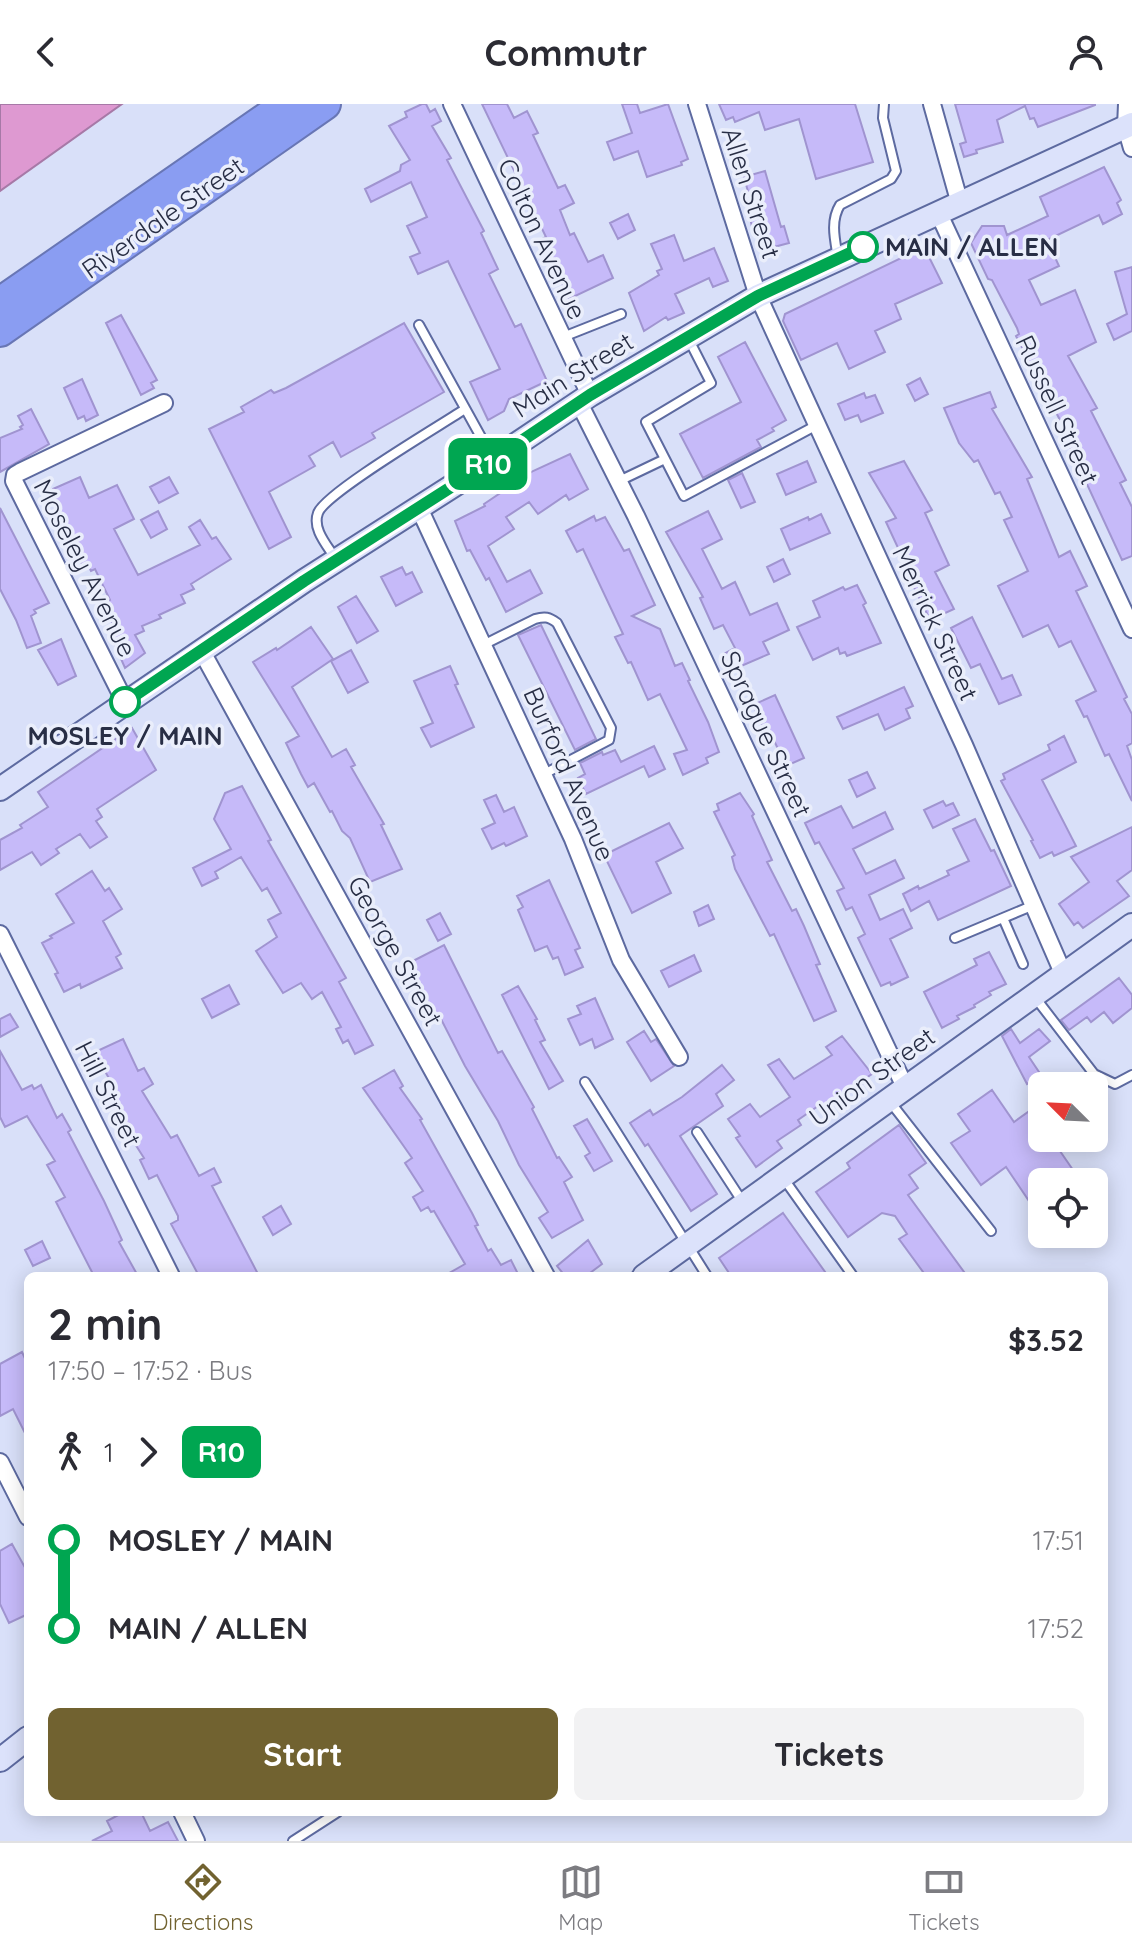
<!DOCTYPE html>
<html lang="en">
<head>
<meta charset="utf-8">
<style>
  :root { --surface:#fff; --page:#f2f2f3; --text:#2b2b33; --muted:#7c7c81; --line:#e1e1e2; --accent:#716230 }
  body { margin:0; font-family:Quicksand,sans-serif; background:var(--page); color:var(--text); height:100vh; display:flex; flex-direction:column; font-size:30px; white-space:nowrap }
  * { box-sizing:border-box; margin:0 }
  p { font-size:26px; color:var(--muted) }
  .icon { flex:none; width:44px; height:44px; fill:none; stroke:currentColor; stroke-width:2; stroke-linecap:round; stroke-linejoin:round }
  .map { position:relative; flex:1; overflow:hidden }
  .panel { position:absolute; left:24px; top:1168px; width:1084px; height:544px; display:flex; flex-direction:column; background:var(--surface); border-radius:12px; box-shadow:0 4px 20px #0003 }
  .panel>* { flex:none }
  .badge { padding:0 16px; border-radius:12px; font-size:28px; line-height:52px }
  .needle { width:52px; rotate:294deg }
  .buttons { position:absolute; left:1028px; top:968px; display:grid; gap:16px }
  .buttons a { display:grid; place-items:center; width:80px; height:80px; border-radius:12px; background:var(--surface); box-shadow:0 4px 20px #0003; font-size:40px }
  .map>.badge { position:absolute; translate:-50% -50%; box-shadow:0 0 0 4px #fff }
  .legs { display:flex; align-items:center; gap:12px; height:88px; padding:0 24px; font-size:26px }
  .legs p { margin-inline-start:auto }
  .overview { display:flex; align-items:center; justify-content:space-between; height:136px; padding:0 24px }
  h1 { font-size:44px; font-weight:700; line-height:60px }
  .button { display:flex; gap:16px; margin-top:auto; padding:16px 24px }
  .button a { flex:1; height:92px; border-radius:12px; background:var(--accent); color:#fff; font-size:32px; font-weight:700; line-height:92px; text-align:center }
  .button a+a { background:var(--page); color:var(--text) }
  ul { padding:0 24px; list-style:none }
  li { display:flex; align-items:center; gap:28px; height:88px; font-size:30px }
  li i { display:grid; place-items:center; width:12px; height:100%; margin:0 10px; background:currentColor }
  li i::after { content:''; width:20px; height:20px; margin:-10px; border:6px solid; border-radius:50%; background:var(--surface) }
  li p { margin-inline-start:auto }
  li:first-child i { background:linear-gradient(#0000 50%,currentColor 0) }
  li:last-child i { background:linear-gradient(currentColor 50%,#0000 0) }
  header { display:flex; justify-content:space-between; align-items:center; height:104px; padding:0 24px; background:var(--surface); font-size:36px; font-weight:700 }
  .tab-bar { display:flex; justify-content:space-around; align-items:center; height:112px; border-top:2px solid var(--line); background:var(--surface); font-size:22px; color:var(--muted) }
  .tab-bar a { display:grid; justify-items:center; gap:4px }
  .tab-bar .current { color:var(--accent) }
  .map>svg:first-child { display:block }
</style>
</head>
<body>
<header><svg class="icon" aria-label="back" viewBox="0 0 24 24"><path d="M15 5l-7 7 7 7"/></svg>Commutr<svg class="icon" aria-label="person" viewBox="0 0 24 24"><circle cx="12" cy="8" r="4"/><path d="M4 21q1-7 8-7t8 7"/></svg></header>
<div class="map">
<svg width="1132" height="1737" viewBox="0 0 1132 1737">
  <rect width="100%" height="100%" fill="#d9e0f9"/>
  <path fill="#de99d1" stroke="#a779a7" stroke-width="2" d="M0,0H122L0,87Z"/>
  <path fill="#c6baf9" stroke="#a094d0" stroke-width="2" d="M422,0H426L430,8L435,5L441,17L432,22L451,54L447,56L484,127L481,129L498,165L489,170L515,223L521,220L547,277L509,295L504,307L488,316L470,278L500,265L448,157L418,170L410,153L420,149L407,122L427,113L411,78L371,98L365,85L400,67L401,61L410,56L389,22L407,13L405,8Z
    M482,0H507L514,14L527,7L538,29L533,31L558,84L565,81L574,99L560,106L570,131L574,129L588,158L603,151L613,174L569,195L542,135L546,133Z
    M622,0H637L640,9L668,0L688,55L681,58L682,61L647,73L638,47L614,56L607,38L632,29Z
    M719,0H855L873,58L816,75L799,15L765,26L759,8L735,18L733,13L726,16Z
    M955,0H1095V1L1038,23L1034,14L1030,15L1025,2L997,16L1003,38L976,46L977,49L964,53L960,40L966,38Z
    M1104,63L1121,96L1117,99L1122,110L1103,120L1099,111L1047,136L1059,162L1029,176L1041,201L1075,186L1096,238L1068,252L1097,304L1091,307L1126,376L1120,379L1132,403V452L1122,456L1068,339L1071,337L1016,232L1019,230L1017,224L992,176L988,175L971,139L982,122H1004L1007,131L1048,112L1040,93Z
    M765,67L781,123L784,122L789,139L770,144L765,129L760,130L759,126L753,127L750,114L755,113L744,73Z
    M628,110L635,126L618,135L610,119Z
    M674,131L684,157L714,144L728,177L713,183L709,174L675,190L684,209L668,216L666,213L644,227L629,189L659,171L657,167L662,165L651,140Z
    M924,143L942,179L895,200L901,215L875,227L885,248L849,265L837,239L801,256L783,217L785,210Z
    M1132,163V227L1114,236L1107,220L1127,210L1115,168Z
    M121,211L157,276L151,279L154,284L141,291L106,219Z
    M404,219L444,288L372,329L375,334L341,353L333,338L309,352L315,362L269,388L291,433L269,445L209,325L244,308L241,303L271,286L274,289L286,284Z
    M745,238L786,316L772,324L774,327L757,336L761,343L703,374L680,330L741,298L718,253Z
    M920,274L928,290L915,297L907,281Z
    M82,275L98,311L86,317L84,312L78,315L64,284Z
    M990,288L996,303L992,305L1032,373L1027,375L1059,453L1070,447L1087,482L1076,487L1127,593L1124,595L1132,610V639L1127,642L1132,656V697L1109,650L1105,652L1087,612L1084,613L1076,597L1096,587L1071,537L1059,543L1048,521L1023,533L998,482L1028,467L1004,416L1012,413L1000,388L995,390L978,356L974,358L959,339L944,304Z
    M864,289L866,294L875,291L883,309L861,318L858,311L845,316L838,300Z
    M31,305L49,340L0,368V334L22,325L20,323L23,321L18,312Z
    M570,350L588,385L569,396L566,391L538,410L529,398L506,413L514,425L488,442L507,478L530,466L542,489L506,508L489,474L486,476L470,446L467,447L455,417L485,402L484,400L533,367Z
    M807,357L816,378L786,391L777,370Z
    M904,357L932,406L925,409L949,461L935,468L954,505L930,516L896,447L899,446L886,418L896,414L869,369Z
    M742,369L755,398L741,404L728,376Z
    M80,373L89,394L117,381L134,415L114,425L138,471L200,441L189,423L200,416L212,435L216,433L231,455L191,480L194,485L181,491L185,499L159,511L161,514L142,522L144,527L135,531L145,549L125,564L111,532L114,530L111,524L114,522L108,511L112,508L107,498L110,496L95,465L91,467L87,459L83,462L65,428L68,426L53,390V385Z
    M169,373L178,389L159,399L150,383Z
    M0,404L49,499L34,506L36,509L31,512L41,539L27,544L16,516L0,485Z
    M158,407L167,425L151,434L141,416Z
    M708,407L722,435L702,445L722,485L735,478L750,511L777,499L789,526L763,538L769,550L732,566L724,550L735,544L723,521L714,525L700,494L703,493L666,428Z
    M821,410L830,429L790,446L781,425L808,413L809,416Z
    M594,412L596,417L605,413L624,447L629,445L655,501L632,512L660,525L675,562L682,559L690,576L688,577L708,618L719,648L706,654L708,659L683,671L674,650L687,646L660,590L648,596L631,558L628,559L615,533L623,530L583,445L577,448L566,427Z
    M783,455L790,470L774,478L767,463Z
    M402,463L406,471L412,468L422,488L396,502L381,473Z
    M857,481L866,499L863,501L881,539L847,552L845,548L840,550L838,544L813,556L797,523L820,513L813,497L843,483L845,486Z
    M356,492L378,527L357,539L338,503Z
    M972,513L1002,575L1012,571L1021,591L999,600L980,560L971,564L951,524Z
    M541,521L596,635L575,646L518,531Z
    M311,523L333,555L292,583L332,653L346,645L355,661L351,663L384,720L381,721L402,765L370,778L350,734L342,727L332,707L330,708L314,679L308,683L301,670L286,639L299,632L253,558L276,544L277,546Z
    M61,535L76,572L58,581L38,546Z
    M351,546L368,578L348,589L331,557Z
    M450,562L458,580L455,581L474,623L431,643L421,624L433,619L414,577Z
    M904,583L913,602L906,605L910,614L885,626L878,610L843,625L837,613Z
    M775,591L804,654L786,662L771,630L767,632L753,601Z
    M132,624L156,666L97,705L102,713L96,717L107,733L90,744L80,730L56,745L59,749L41,761L32,748L0,766V736L22,724L20,721L48,703L38,688Z
    M1064,632L1076,658L1042,676L1076,742L1054,752L1052,748L1040,754L1031,737L1033,736L1001,677L1005,675L1003,670L1050,646L1048,641Z
    M654,642L665,665L649,673L644,662L586,690L578,674L585,670L580,659L602,648L603,651L615,646L621,658Z
    M867,668L875,684L857,693L849,676Z
    M242,682L271,736L268,737L346,874L339,878L373,941L355,950L348,936L343,939L336,925L341,923L322,888L312,895L301,879L283,889L256,847L277,833L268,816L281,809L267,784L262,787L241,753L215,768L218,774L202,782L193,764L231,745L214,715L225,689Z
    M740,689L754,710L752,712L772,756L767,758L792,807L796,805L804,822L820,860L816,861L836,907L814,917L774,830L770,832L735,765L732,753L735,751L714,708L719,706L717,700Z
    M496,691L504,708L514,703L527,732L506,742L504,739L492,745L482,725L495,719L484,696Z
    M943,697L946,702L953,699L959,711L933,724L924,706Z
    M841,702L853,724L885,708L893,725L853,745L866,770L895,756L904,774L869,791L880,816L903,805L912,824L890,835L908,873L891,881L890,878L881,882L858,834L865,830L852,803L846,806L837,787L844,784L819,738L815,740L805,719Z
    M975,715L991,747L994,746L1011,782L938,816L929,797L911,807L903,790L918,782L919,785L949,771L947,767L969,757L953,725Z
    M669,719L683,744L656,758L671,789L632,809L604,751Z
    M1132,723V766L1117,777L1129,792L1083,824L1078,818L1074,821L1059,800L1089,778L1071,753Z
    M92,767L105,787L109,784L122,805L103,817L121,850L116,853L122,864L81,884L80,880L64,888L55,870L58,869L42,839L52,834L50,832L74,819L56,790Z
    M549,776L580,844L575,846L583,863L565,871L558,853L553,855L547,842L535,847L518,806L523,803L517,792Z
    M708,801L714,815L699,822L694,808Z
    M440,809L451,830L438,837L427,816Z
    M444,841L498,949L502,947L534,1003L532,1005L557,1054L559,1053L572,1073L564,1078L583,1116L552,1134L539,1114L548,1108L519,1061L498,1017L465,962L441,915L437,917L407,866L414,863L411,858Z
    M989,848L1006,880L989,888L991,891L974,901L975,903L957,912L959,915L942,924L924,888L977,861L974,855Z
    M694,851L701,867L669,883L661,867Z
    M1119,874L1132,891V904L1113,919L1104,908L1091,918L1087,913L1069,926L1061,916Z
    M229,881L239,900L212,914L202,895Z
    M518,882L537,915L535,916L545,936L540,938L563,977L549,985L502,891Z
    M595,894L613,935L595,944L592,935L580,941L568,915L581,910L577,902Z
    M10,910L18,923L0,933V915Z
    M1011,925L1020,939L1039,925L1050,937L1029,953L1041,971L1027,980L1002,932Z
    M644,927L651,938L656,935L674,962L651,977L627,938Z
    M842,932L872,970L860,978L862,980L825,1005L821,1000L798,1016L801,1021L777,1037L782,1044L756,1063L736,1034L740,1032L728,1015L750,1000L760,1013L790,993L768,961L779,955L794,975L832,951L826,943Z
    M123,935L138,967L144,964L153,980L142,987L171,1034L177,1031L199,1072L214,1064L221,1078L212,1082L259,1172H199L171,1120L178,1116V1112L157,1071L149,1075L140,1056L144,1054L121,1018L126,1015L114,996L119,992L102,962L97,964L91,953L96,950L95,948Z
    M0,947L22,986L32,981L34,985L41,981L57,1014L62,1010L71,1026L68,1028L104,1097L122,1136L119,1138L138,1172H94L56,1098L65,1093L47,1061L55,1057L27,1012L5,1023L0,1013Z
    M722,961L734,976L716,990L723,1002L680,1032L717,1090L691,1107L648,1040L645,1042L630,1019L650,1006L653,1011L682,993Z
    M394,966L403,982L400,984L422,1015L420,1016L472,1109L478,1121L475,1122L488,1147L491,1145L501,1161L511,1156L519,1172H444L465,1160L434,1107L431,1108L428,1103L421,1107L413,1093L423,1087L405,1059L412,1054L363,984Z
    M992,986L1014,1018L1042,998V1034H1051L1073,1066L1056,1078H1042V1088L1029,1097L1006,1063L981,1081L951,1039L970,1027L958,1010Z
    M587,1015L612,1057L594,1067L585,1052L590,1049L574,1022Z
    M899,1021L926,1059L909,1071L918,1084L908,1091L967,1172H926L899,1135L907,1130L895,1112L882,1109L848,1133L816,1088L850,1064L847,1059Z
    M281,1102L291,1120L273,1131L263,1113Z
    M783,1109L828,1172H731L719,1154Z
    M588,1136L602,1160L586,1172H565L557,1162Z
    M42,1137L50,1154L33,1162L25,1146Z
    M22,1248L28,1261V1335L13,1305L0,1312V1260Z
    M12,1440L28,1469V1510L9,1519L0,1500V1447Z
    M124,1708H141L150,1727L168,1718L178,1737H92L112,1727L107,1717Z"/>
  <g fill="none" stroke-linecap="round" stroke-linejoin="round">
    <g stroke="#5d6aa0" stroke-width="12">
      <path id="lane" d="M838,154C835,136 830,117 840,101L891,75L896,67L883,14L884,0
        M419,221L492,353
        M563,233L621,210
        M688,234L711,279L646,318L684,392L817,321
        M619,377L665,355
        M335,454C327,441 312,425 318,409C325,389 441,321 465,305
        M483,541L535,515C545,512 549,513 557,519L611,624L609,636L544,670
        M1003,814L1023,860
        M955,834L1034,801
        M1034,892L1094,970L1115,980L1132,971
        M585,978L707,1172
        M891,999L991,1127
        M697,1028L744,1100
        M784,1075L853,1172
        M293,1737L338,1708"/>
    </g>
    <g stroke="#5d6aa0" stroke-width="20">
      <path id="street" d="M452,0L590,291
        M697,0L758,192L964,641L1063,869
        M932,0L960,100
        M1127,0L1126,23L1132,44
        M938,108L1132,525
        M579,299L636,412L905,983
        M419,404L573,735L621,856L679,953
        M201,546L546,1172
        M125,598L14,377L15,371L20,368L164,299
        M0,830L171,1172
        M0,1358L28,1413
        M182,1708L196,1737"/>
    </g>
    <g stroke="#5d6aa0" stroke-width="26">
      <path id="secondary" d="M0,685L304,477L484,362L590,291L758,192L1132,20
        M644,1172L1132,821
        M0,1656L28,1634"/>
    </g>
    <g stroke="#6876b5" stroke-width="34">
      <path id="highway" d="M0,199L287,0
        M0,227L325,0"/>
    </g>
    <use href="#lane" stroke="#fff" stroke-width="8"/>
    <use href="#street" stroke="#fff" stroke-width="16"/>
    <use href="#secondary" stroke="#dce2fb" stroke-width="22"/>
    <use href="#highway" stroke="#8a9df2" stroke-width="30"/>
  </g>
  <g fill="none" stroke-linecap="round" stroke-linejoin="round">
    <g stroke="#fff" stroke-width="18">
      <path id="line-1" d="M125,598L304,477L484,362L590,291L758,192L863,143"/>
    </g>
    <use href="#line-1" stroke="#00a651" stroke-width="12"/>
  </g>
  <g fill="#fff" stroke="#00a651" stroke-width="4">
    <circle cx="863" cy="143" r="14"/>
    <circle cx="125" cy="598" r="14"/>
  </g>
  <g text-anchor="middle" stroke-width="7" stroke-linejoin="round" paint-order="stroke">
    <g font-size="26" fill="#282e45" stroke="#eaeefb">
      <text transform="translate(751 89) rotate(72)" y="9">Allen Street</text>
      <text transform="translate(163 114) rotate(-35)" y="9">Riverdale Street</text>
      <text transform="translate(542 135) rotate(65)" y="9">Colton Avenue</text>
      <text transform="translate(573 271) rotate(-32)" y="9">Main Street</text>
      <text transform="translate(1057 306) rotate(65)" y="9">Russell Street</text>
      <text transform="translate(85 464) rotate(63)" y="9">Moseley Avenue</text>
      <text transform="translate(935 519) rotate(65)" y="9">Merrick Street</text>
      <text transform="translate(766 630) rotate(65)" y="9">Sprague Street</text>
      <text transform="translate(569 670) rotate(66)" y="9">Burford Avenue</text>
      <text transform="translate(395 847) rotate(61)" y="9">George Street</text>
      <text transform="translate(872 973) rotate(-36)" y="9">Union Street</text>
      <text transform="translate(108 990) rotate(63)" y="9">Hill Street</text>
    </g>
    <g font-size="26" font-weight="bold" fill="#282e45" stroke="#eaeefb" text-anchor="start">
      <text x="885" y="152">MAIN / ALLEN</text>
      <text x="125" y="641" text-anchor="middle">MOSLEY / MAIN</text>
    </g>
  </g>
</svg>
<div class="buttons">
<a><svg class="needle" viewBox="-14 -14 28 28"><path d="M0-13l5 13h-10z" fill="#e53935"/><path d="M0 13l5-13h-10z" fill="#7c7c81"/></svg></a>
<a><svg class="icon" aria-label="locate" viewBox="0 0 24 24"><circle cx="12" cy="12" r="6"/><path d="M12 2v4M12 18v4M2 12h4M18 12h4"/></svg></a>
</div>
<b class="badge" style="left:488px;top:360px;background:#00a651;color:#fff">R10</b>
<section class="panel">
<div class="overview"><div><h1>2 min</h1><p>17:50 – 17:52 · Bus</p></div><b>$3.52</b></div>
<div class="legs"><svg class="icon" aria-label="walk" viewBox="0 0 24 24"><circle cx="13" cy="4" r="2"/><path d="M13 8l-2 6 4 7M11 14l-3 7M7 12l3-4h3l4 4"/></svg>1<svg class="icon" aria-label="forward" viewBox="0 0 24 24"><path d="M9 5l7 7-7 7"/></svg><b class="badge" style="background:#00a651;color:#fff">R10</b></div>
<ul>
<li><i style="color:#00a651"></i><b>MOSLEY / MAIN</b><p>17:51</p></li>
<li><i style="color:#00a651"></i><b>MAIN / ALLEN</b><p>17:52</p></li>
</ul>
<div class="button"><a>Start</a><a>Tickets</a></div>
</section>
</div>
<nav class="tab-bar">
<a class="current"><svg class="icon" aria-label="directions" viewBox="0 0 24 24"><path d="M12 3l9 9-9 9-9-9zM9 14v-3h6M13 9l2 2-2 2"/></svg>Directions</a>
<a><svg class="icon" aria-label="map" viewBox="0 0 24 24"><path d="M3 6l6-2 6 2 6-2v14l-6 2-6-2-6 2zM9 4v14M15 6v14"/></svg>Map</a>
<a><svg class="icon" aria-label="tickets" viewBox="0 0 24 24"><path d="M3 7h18v10H3zM15 7v10"/></svg>Tickets</a>
</nav>
</body>
</html>
